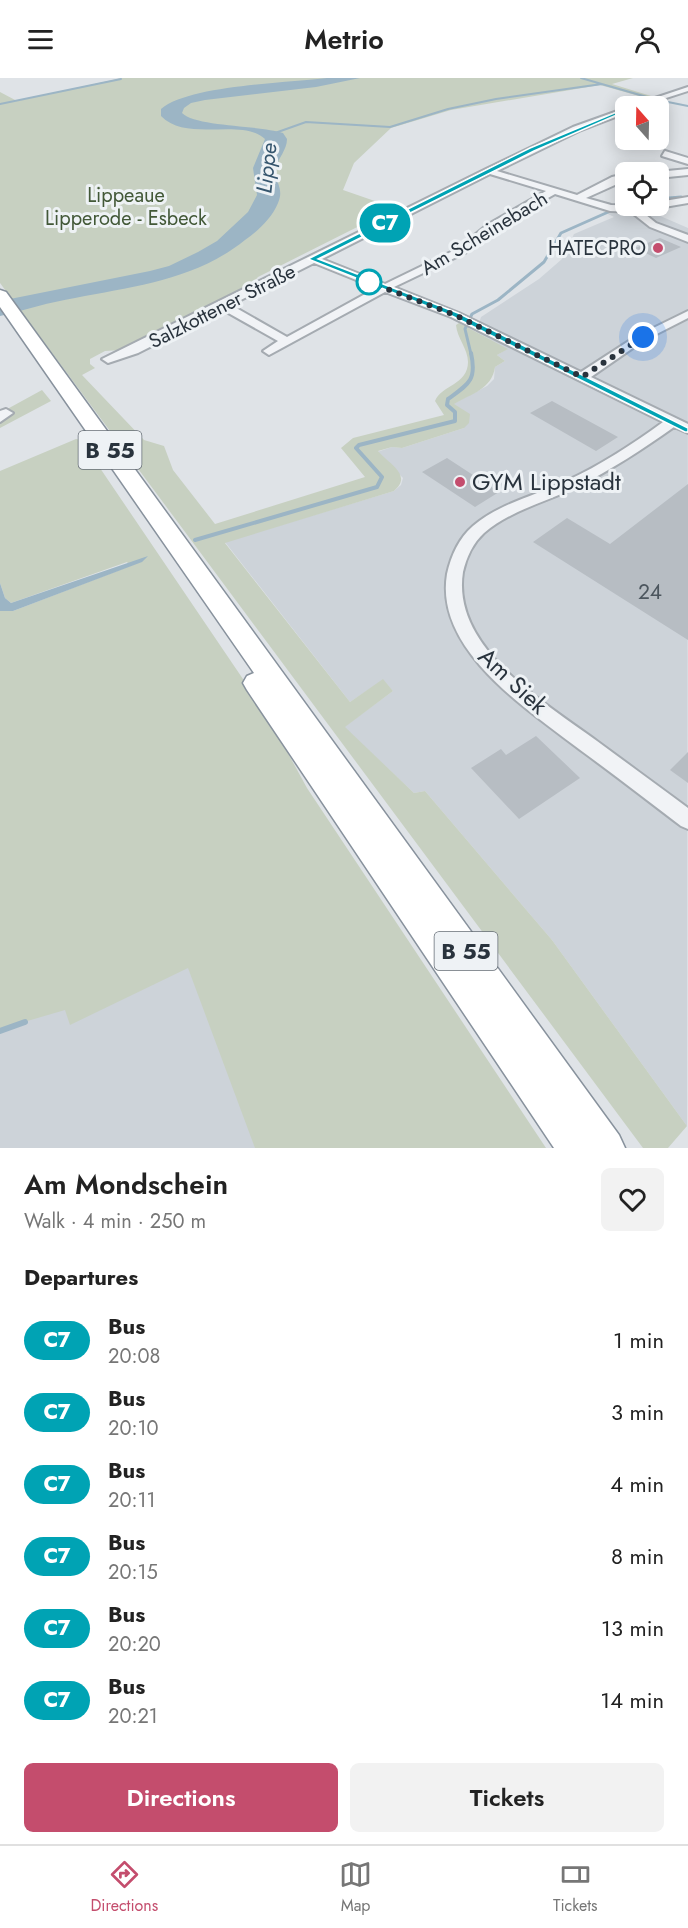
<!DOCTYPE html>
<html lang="en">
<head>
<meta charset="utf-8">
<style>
  :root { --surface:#fff; --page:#f2f2f2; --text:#222; --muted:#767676; --line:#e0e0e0; --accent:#c44d6d }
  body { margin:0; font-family:Jost,sans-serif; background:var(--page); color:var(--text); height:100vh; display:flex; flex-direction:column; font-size:22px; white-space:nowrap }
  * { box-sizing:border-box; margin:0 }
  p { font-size:20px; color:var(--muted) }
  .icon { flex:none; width:33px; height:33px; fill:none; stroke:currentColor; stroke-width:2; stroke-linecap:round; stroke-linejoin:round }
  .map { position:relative; height:1070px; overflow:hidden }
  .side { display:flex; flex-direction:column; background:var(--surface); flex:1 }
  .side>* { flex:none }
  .badge { padding:0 12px; border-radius:20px; font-size:21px; line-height:39px }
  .needle { width:39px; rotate:340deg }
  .tools { position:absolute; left:615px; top:18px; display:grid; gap:12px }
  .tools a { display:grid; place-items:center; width:54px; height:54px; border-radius:9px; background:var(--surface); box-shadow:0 3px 15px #0003; font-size:30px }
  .you { position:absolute; width:30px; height:30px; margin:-15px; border:4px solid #fff; border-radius:50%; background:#1a73e8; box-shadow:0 0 0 9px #1a73e833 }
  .map>.badge { position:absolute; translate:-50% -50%; box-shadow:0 0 0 3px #fff }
  h2 { padding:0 24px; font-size:22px; line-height:54px }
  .round { display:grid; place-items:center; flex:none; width:63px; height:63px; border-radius:9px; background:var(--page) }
  .overview { display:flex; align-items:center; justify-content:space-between; height:102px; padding:0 24px }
  h1 { font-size:28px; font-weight:600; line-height:45px }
  .cta { display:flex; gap:12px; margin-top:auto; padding:12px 24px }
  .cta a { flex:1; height:69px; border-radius:9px; background:var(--accent); color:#fff; font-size:24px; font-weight:600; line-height:69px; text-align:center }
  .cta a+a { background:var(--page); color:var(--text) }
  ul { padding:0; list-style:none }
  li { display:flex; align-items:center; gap:18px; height:72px; padding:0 24px }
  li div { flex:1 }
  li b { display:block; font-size:22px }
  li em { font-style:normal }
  li .badge { min-width:66px; font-weight:700; text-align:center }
  header { display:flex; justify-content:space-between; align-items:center; height:78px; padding:0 24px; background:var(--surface); font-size:27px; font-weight:600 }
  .tabs { display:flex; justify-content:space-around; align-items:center; height:84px; border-top:2px solid var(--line); background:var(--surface); font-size:16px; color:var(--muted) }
  .tabs a { display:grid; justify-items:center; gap:3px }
  .tabs .on { color:var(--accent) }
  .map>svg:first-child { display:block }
</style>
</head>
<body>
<header><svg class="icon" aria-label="menu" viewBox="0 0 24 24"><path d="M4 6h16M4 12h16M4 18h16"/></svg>Metrio<svg class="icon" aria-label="person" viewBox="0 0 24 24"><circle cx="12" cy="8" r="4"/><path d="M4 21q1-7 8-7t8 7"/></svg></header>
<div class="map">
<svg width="688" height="1070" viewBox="0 0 688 1070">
  <rect width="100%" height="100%" fill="#dfe3e7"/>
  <path fill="#cdd3d9" d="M606,135L658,137L688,150L687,1048L552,862L425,713L414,715L344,649L393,613L383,602L350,624L225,464L394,413L401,407L403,400L377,374L392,369L402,370L464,350L453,326L487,308L494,301L495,289L505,283L497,277L507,271L476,254L481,239L539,201L562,181L574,156L614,139Z
    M294,786L439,1070H0V903Z"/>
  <path fill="#c7d0c1" d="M122,0H633L612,6L651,18L646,20L600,7L451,32L391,50L354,85L343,112L395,130L258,199L250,208L122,272L105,273L90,281V286L95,290L82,297L144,362L164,368L173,392L215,446L365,399L341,370L353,360L444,337L435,323C441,307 468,307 468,284C468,271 457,260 456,247L459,245L508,271L497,277L505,283L495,289C492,311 471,316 454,326L470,336L469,345L464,350L402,370L392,369L378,373C389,386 413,397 394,413L225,465L350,624L383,601L393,613L345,649L414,715L425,713L552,862L687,1048L668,1070H643L0,205V14L17,23Z
    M42,312L51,323L0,350V335Z
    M76,361L81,362L266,635L307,710L546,1070H255L188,890L70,947L65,932L0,951V533H13L130,488L127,484L11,525L5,520L0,505V393Z"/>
  <path fill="#9cb5c5" d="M327,0H360L316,9L205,22L191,25L184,30L182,35C196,49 259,47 283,55L287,61C287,72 278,80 276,90C273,103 285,109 278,125C272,140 258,153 245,162C195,202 136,208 75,220C50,224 25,232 0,238V223L150,193L169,188L198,174L217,163L248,134L257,117L253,90L265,61C242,39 187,65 161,38V31C189,7 288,5 327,0Z
    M148,478L142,484L13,533H0V505L5,520L11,525Z"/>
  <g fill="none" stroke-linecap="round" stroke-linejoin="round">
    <path stroke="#9cb5c5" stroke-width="2" d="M581,0L647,19
      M663,23L688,28
      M0,26L121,1
      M275,55L306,44L390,49L448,31L496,21L602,6
      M659,121L688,119"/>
    <path stroke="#9cb5c5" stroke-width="3" d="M658,121L681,119
      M471,276L465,251L472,236L498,222L544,184L561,155L615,131"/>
    <path stroke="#9cb5c5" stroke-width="4" d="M195,462L377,409L382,399L356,370L359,367L455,343V334L447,327L448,321C469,306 477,302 471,275"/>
    <path stroke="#9cb5c5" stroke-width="6" d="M0,953L25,944"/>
  </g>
  <path fill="#b7bdc3" d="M660,160L681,169L656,180L635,170Z
    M552,323L618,359L596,373L530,335Z
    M447,380L499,414L475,429L422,394Z
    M688,406V562L533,464L567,440L610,466Z
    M536,658L580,700L519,741L471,690L501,671L506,677Z
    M688,674V705L670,692Z"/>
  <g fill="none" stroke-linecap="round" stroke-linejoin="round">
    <g stroke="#a5abb1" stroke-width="4">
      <path id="minor" d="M688,9V13L641,28H631Z
        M626,30V35L579,53L497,93L577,117L612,99L626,96V102L586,120L611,127L658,128V124L688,119V125L641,133L656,145L688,157V164L650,149L631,134L610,133L555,116L493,151L465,175L394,209L459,235L581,294L635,259L688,233V240L643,263L591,299L688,346V355L674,349C643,371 611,392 577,409C546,424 511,432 484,455C473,465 466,480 463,494C451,570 544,624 597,663C627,685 658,708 688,730V751L681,748C648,723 616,698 583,674C530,633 434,573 447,496C451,478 459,460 473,448C500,425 535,418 566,403C601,387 633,366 663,344L451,239L385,214L269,277L263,273L278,263L223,232L138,275L108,285L102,281L486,91L573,49ZM490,96L546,113L487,147L457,171L385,206L322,181ZM314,185L376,210L287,259L231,227Z
        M665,73L688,80V86L662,78Z
        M688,91V97L658,100L657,94Z
        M6,331L13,335L0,344V333Z"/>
    </g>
    <g stroke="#88929d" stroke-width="3">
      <path id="highway" d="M0,212L6,214L619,1057L625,1070H554L247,612L243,605L247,598L254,595L0,229Z"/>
    </g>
    <use href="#minor" fill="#f1f3f6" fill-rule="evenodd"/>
    <use href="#highway" fill="#fff" fill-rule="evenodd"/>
  </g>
  <path fill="#00a3b4" stroke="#fff" stroke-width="1.5" d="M624,31L628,32L534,73L318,181L458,235L688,350V354H685L452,238L308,181L530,70Z"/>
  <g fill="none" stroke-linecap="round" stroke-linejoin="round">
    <path stroke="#29333d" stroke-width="6" stroke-dasharray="0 10.8" d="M369,204L455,237L582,299L643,259"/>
  </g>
  <g fill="#c44d6d" stroke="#eef2f5" stroke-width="2">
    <circle cx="658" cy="170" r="6"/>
    <circle cx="460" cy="404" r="6"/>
  </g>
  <circle fill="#fff" stroke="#00a3b4" stroke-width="3" cx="369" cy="204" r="12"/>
  <g text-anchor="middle" stroke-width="6" stroke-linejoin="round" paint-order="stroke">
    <g font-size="20" fill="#425837" stroke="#eef2f5">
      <text x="126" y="124">Lippeaue<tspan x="126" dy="23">Lipperode - Esbeck</tspan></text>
    </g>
    <g font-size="20" fill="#29333d" stroke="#eef2f5">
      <text transform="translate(484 155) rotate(-31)" y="7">Am Scheinebach</text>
      <text transform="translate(222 228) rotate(-27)" y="7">Salzkottener Straße</text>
    </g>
    <g font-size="20" fill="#29333d" stroke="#eef2f5" text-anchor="end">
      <text x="646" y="177">HATECPRO</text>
    </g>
    <g font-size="21" fill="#4c565e">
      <text x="650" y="521">24</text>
    </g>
    <g font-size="22" font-style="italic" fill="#36566e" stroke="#eef2f5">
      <text transform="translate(266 90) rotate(-84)" y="8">Lippe</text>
    </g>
    <g fill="#eef2f5" stroke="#646c74" stroke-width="1.5">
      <rect x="78.5" y="353" width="63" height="38" rx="4.5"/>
      <rect x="434.5" y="854" width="63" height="38" rx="4.5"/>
    </g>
    <g font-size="22" font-weight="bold" fill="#29333d">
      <text x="110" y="380">B 55</text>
      <text x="466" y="881">B 55</text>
    </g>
    <g font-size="24" fill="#29333d" stroke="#eef2f5" text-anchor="start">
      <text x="472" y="412">GYM Lippstadt</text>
    </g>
    <g font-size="24" fill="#29333d" stroke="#eef2f5">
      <text transform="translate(513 603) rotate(43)" y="8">Am Siek</text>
    </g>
  </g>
</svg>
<div class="tools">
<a><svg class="needle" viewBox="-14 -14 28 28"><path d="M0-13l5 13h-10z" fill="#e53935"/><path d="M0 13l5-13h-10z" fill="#767676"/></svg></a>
<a><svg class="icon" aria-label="locate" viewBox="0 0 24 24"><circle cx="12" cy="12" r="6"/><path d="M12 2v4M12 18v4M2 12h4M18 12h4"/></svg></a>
</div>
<div class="you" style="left:643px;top:259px"></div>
<b class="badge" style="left:385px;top:145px;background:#00a3b4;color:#fff">C7</b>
</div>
<section class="side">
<div class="overview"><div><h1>Am Mondschein</h1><p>Walk · 4 min · 250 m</p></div><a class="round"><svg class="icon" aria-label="heart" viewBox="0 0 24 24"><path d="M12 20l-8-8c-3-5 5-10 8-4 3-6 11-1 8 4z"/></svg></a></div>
<h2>Departures</h2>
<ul>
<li><span class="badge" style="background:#00a3b4;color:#fff">C7</span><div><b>Bus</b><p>20:08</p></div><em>1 min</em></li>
<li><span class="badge" style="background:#00a3b4;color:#fff">C7</span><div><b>Bus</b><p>20:10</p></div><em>3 min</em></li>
<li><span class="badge" style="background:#00a3b4;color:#fff">C7</span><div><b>Bus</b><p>20:11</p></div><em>4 min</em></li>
<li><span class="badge" style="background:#00a3b4;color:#fff">C7</span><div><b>Bus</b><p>20:15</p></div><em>8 min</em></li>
<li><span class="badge" style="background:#00a3b4;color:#fff">C7</span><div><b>Bus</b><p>20:20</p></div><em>13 min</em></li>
<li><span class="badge" style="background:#00a3b4;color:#fff">C7</span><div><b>Bus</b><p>20:21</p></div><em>14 min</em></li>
</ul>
<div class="cta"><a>Directions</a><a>Tickets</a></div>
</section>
<nav class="tabs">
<a class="on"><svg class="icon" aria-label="directions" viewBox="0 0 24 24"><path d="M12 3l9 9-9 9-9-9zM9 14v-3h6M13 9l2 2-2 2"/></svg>Directions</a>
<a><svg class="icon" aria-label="map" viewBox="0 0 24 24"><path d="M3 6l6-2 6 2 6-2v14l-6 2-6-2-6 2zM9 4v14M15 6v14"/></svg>Map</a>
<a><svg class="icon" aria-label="tickets" viewBox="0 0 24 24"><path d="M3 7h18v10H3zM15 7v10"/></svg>Tickets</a>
</nav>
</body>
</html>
